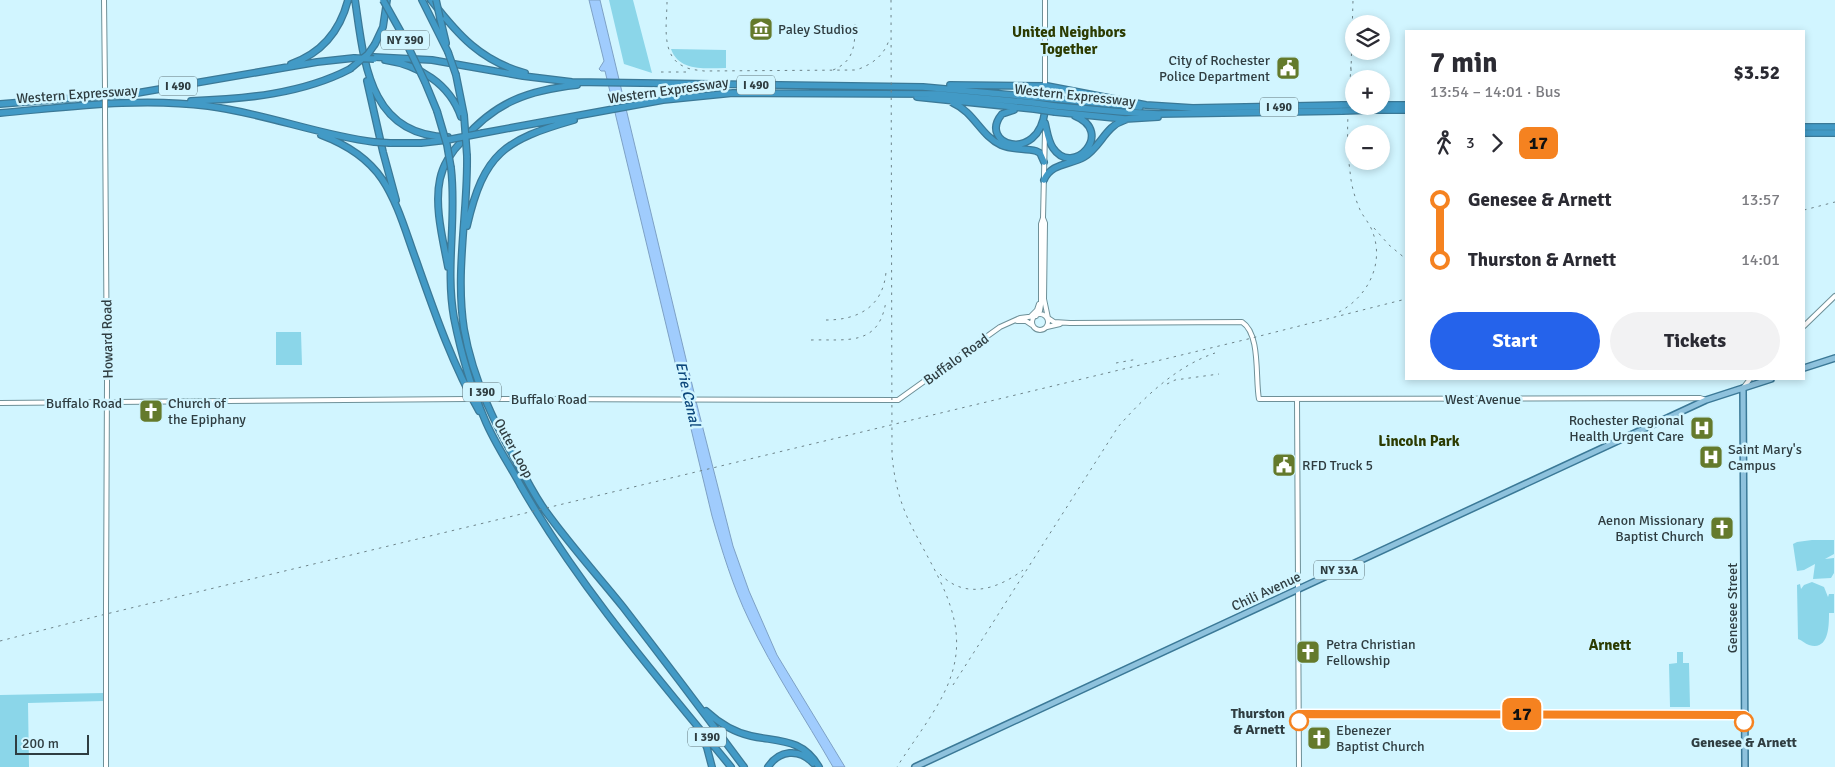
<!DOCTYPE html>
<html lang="en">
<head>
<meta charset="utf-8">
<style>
  :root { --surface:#fff; --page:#f2f2f3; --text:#2b2b33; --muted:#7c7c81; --accent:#2563eb }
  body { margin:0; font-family:Signika,sans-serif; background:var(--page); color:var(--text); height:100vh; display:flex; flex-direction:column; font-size:19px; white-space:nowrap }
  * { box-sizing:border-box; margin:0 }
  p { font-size:16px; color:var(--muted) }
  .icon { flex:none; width:28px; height:28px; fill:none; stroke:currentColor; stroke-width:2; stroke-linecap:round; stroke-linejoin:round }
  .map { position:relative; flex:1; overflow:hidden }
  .side { position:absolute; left:1405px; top:30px; width:400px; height:350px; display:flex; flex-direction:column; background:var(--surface); border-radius:0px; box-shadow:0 2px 8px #0003 }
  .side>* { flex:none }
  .badge { padding:0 10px; border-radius:8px; font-size:18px; line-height:32px }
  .tools { position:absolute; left:1345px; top:15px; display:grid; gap:10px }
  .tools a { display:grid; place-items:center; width:45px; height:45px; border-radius:50%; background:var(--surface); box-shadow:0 2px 8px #0003; font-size:25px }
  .scale { position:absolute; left:15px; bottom:12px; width:74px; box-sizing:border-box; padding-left:5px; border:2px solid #2f3d41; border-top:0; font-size:14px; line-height:18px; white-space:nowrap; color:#2f3d41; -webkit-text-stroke:4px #d1f5ff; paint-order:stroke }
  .map>.badge { position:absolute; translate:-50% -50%; box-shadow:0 0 0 2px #fff }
  .legs { display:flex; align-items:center; gap:8px; height:55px; padding:0 25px; font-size:16px }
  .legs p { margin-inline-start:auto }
  .summary { display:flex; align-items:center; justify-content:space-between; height:85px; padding:0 25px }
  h1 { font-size:28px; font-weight:700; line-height:38px }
  .action { display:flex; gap:10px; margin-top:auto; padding:10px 25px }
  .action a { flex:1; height:58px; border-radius:30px; background:var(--accent); color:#fff; font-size:20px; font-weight:700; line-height:58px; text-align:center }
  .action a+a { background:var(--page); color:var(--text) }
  ul { padding:0 25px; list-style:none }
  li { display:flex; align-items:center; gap:18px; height:60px; font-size:19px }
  li i { display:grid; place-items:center; width:8px; height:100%; margin:0 6px; background:currentColor }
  li i::after { content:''; width:12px; height:12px; margin:-6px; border:4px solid; border-radius:50%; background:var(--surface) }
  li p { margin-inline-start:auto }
  li:first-child i { background:linear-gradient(#0000 50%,currentColor 0) }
  li:last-child i { background:linear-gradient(currentColor 50%,#0000 0) }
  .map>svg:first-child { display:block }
</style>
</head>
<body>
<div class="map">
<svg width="1835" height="767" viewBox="0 0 1835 767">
  <rect width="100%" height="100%" fill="#d1f5ff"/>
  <path fill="#8bd6e9" d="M609,0H633L652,73L624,64Z
    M671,49L726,50V68C706,68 679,72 671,49Z
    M276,332H301L302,365H276Z
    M1812,540H1834V554L1825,559L1834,558V573L1831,578L1813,579L1815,564L1804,570L1797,571L1793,544L1797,542Z
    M1812,582L1824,587L1828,597L1829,594H1834V613H1829C1829,626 1829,651 1809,645C1805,644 1802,640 1798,639L1797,585L1800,584L1801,589L1804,585Z
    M1677,652H1683V663H1689L1690,707H1670L1669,664L1677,663Z
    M105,693L104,701L28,703L29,767H0V695Z"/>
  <path fill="#a0ccfd" stroke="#7ea1c5" d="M589,0H600L697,405L733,546L749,591L777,655L845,767H833C805,718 773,671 749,620C733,587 722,551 712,516L605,71H601L599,69L604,61Z"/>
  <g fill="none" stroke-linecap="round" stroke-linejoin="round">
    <g stroke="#6e9098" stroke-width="6">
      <path id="secondary" d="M104,0L105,88
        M1045,0V113
        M105,114L107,382L106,608
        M1043,218L1045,223L1044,299L1048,318
        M1032 322a8 8 0 1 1 16 0a8 8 0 1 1-16 0Z
        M1031,316L1037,310L1039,304
        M1036,316L1040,311L1041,305V224L1043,218L1045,132
        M1048,318L1054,322L1070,323L1242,322C1261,334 1255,379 1259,399L1700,398L1706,400
        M1017,321H1026L1032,325
        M1804,326L1835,296
        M1047,327L1060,324
        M1743,388L1750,379
        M493,399L898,400L1000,327L1020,318L1036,316
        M1297,400L1299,767
        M0,403L468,399
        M106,767V622"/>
    </g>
    <g stroke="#3b7997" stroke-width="8">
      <path id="primary" d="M1804,368L1835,358
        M1743,388L1745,767
        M915,767L1706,400L1771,379"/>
    </g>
    <g stroke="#3b7997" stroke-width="8">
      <path id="motorway" d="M355,0C364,60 368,136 448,137
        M422,0L448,52
        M431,0C458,35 481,61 525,73
        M440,18L446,43
        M375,44L383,27L387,0
        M374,57L432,60L523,76L572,82L923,87L1034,97
        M385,60C419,65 450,84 461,117
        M291,64C322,53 340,31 348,0
        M456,75L464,115
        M367,81L383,152L396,200
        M425,82L437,111
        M950,85L1047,86L1146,105L1193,108
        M917,97L1034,109
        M1055,99L1140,107
        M191,101C245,99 302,94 350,69
        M953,103C974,112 981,136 1001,145C1012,150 1025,148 1036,151L1040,153L1044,162
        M0,104L137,93L317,62L354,58
        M1381,105H1406
        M1055,106L1122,112L1158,114L1342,111
        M1192,108L1342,105
        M1014,110L1002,114C977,144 1038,165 1045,111
        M1373,110H1406
        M1055,112L1125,119L1158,117
        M0,113C69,107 138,97 208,106C264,113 318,135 374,142
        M1045,123C1047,131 1048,141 1053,148C1073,178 1115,132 1075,116
        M1804,127H1835
        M483,133L663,100L733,93L937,94L1034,103
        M1804,133H1835
        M321,135C345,144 367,157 382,179C398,203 406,233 416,260C434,311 452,364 479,411
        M390,143H421L447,140
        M467,156C468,213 455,271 464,329C473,381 497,429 524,475C531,488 538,501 547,513C571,546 598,576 623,607C664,660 704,713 744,767
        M451,168C457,218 445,268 454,318C461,353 471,388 485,420C494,442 509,464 521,486C580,588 657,677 731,767
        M1044,180C1051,163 1070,165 1084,157C1101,147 1105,126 1125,120
        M467,226C484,153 504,140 574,120
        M448,267C443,240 434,206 440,179C443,164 452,151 463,140C495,102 529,90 577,85
        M706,711C719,723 733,732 751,736C779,742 802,738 819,767
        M701,734L707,748L712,767
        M768,767C779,750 799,748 813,763"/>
    </g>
    <use href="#secondary" stroke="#fff" stroke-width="4"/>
    <use href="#primary" stroke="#8ec2dd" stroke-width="5"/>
    <use href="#motorway" stroke="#429ac6" stroke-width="5.5"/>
    <path stroke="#6d8389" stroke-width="1" stroke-dasharray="2.5 5" stroke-linecap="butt" d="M891,0L892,455C894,478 899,500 909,521C933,571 971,618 951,676C942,705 913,741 897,767
      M667,2C667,23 660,57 685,67C691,70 698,70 704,71L856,70C871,65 884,56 889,40
      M833,70C855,61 855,44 855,23
      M1351,71L1353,0
      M661,72H691
      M1804,210L1835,202
      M1374,228L1389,245L1406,259
      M1339,312C1369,296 1386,261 1371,228C1368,222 1364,217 1361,212C1355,199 1351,185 1350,171C1345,136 1349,100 1351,65
      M826,320C858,320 883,307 886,272
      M811,340C847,339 879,347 886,301
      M1116,363L1138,359
      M1167,384L1175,380L1219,374
      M940,574C965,600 998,589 1023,570
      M0,641L102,615L1248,339L1406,299
      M953,685L1118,427C1145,396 1177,366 1215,353"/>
    <g stroke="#6e9098" stroke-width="6" stroke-linecap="butt">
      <path id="secondary-bridge" d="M105,88V114
        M468,399H493
        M106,622V608"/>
    </g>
    <g stroke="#3b7997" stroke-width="8" stroke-linecap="butt">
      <path id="motorway-bridge" d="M383,0L402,34L425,82
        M436,0L440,18
        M448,52L456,75
        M354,58L374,59
        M350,69L368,54L375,44
        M1034,97L1055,99
        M1034,103L1055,106
        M1342,105H1354
        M1034,109L1055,112
        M437,111L447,145L451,168
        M1342,111L1373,110
        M464,115L467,156
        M447,140L483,133
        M374,142L390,143"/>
    </g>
    <use href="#secondary-bridge" stroke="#fff" stroke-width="4"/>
    <use href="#motorway-bridge" stroke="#429ac6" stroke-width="5.5"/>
  </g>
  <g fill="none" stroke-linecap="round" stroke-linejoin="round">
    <g stroke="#fff" stroke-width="11">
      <path id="line-1" d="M1299,721V714L1744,715V722"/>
    </g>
    <use href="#line-1" stroke="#f58220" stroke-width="8"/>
  </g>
  <defs>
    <g id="museum-square" transform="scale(1.25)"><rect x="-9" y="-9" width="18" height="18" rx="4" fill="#647a2c" stroke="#d1f5ff"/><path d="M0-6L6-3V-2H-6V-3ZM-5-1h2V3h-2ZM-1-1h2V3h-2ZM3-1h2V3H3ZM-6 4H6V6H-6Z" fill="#fff"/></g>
    <g id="civic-square" transform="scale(1.25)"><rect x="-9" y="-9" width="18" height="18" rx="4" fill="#647a2c" stroke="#d1f5ff"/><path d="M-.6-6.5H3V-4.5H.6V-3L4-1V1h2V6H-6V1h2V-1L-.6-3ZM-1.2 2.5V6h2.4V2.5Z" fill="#fff"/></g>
    <g id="church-square" transform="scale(1.25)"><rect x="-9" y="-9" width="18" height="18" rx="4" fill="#647a2c" stroke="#d1f5ff"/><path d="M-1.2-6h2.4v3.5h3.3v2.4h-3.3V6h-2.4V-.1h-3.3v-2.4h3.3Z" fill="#fff"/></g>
    <g id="hospital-square" transform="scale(1.25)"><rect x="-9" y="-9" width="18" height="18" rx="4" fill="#647a2c" stroke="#d1f5ff"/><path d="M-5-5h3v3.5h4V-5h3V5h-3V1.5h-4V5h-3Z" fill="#fff"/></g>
  </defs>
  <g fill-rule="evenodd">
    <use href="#museum-square" x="761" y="29"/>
    <use href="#civic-square" x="1288" y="68"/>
    <use href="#church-square" x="151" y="411"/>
    <use href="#hospital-square" x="1702" y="428"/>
    <use href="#hospital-square" x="1711" y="457"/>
    <use href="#civic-square" x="1284" y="465"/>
    <use href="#church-square" x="1722" y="528"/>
    <use href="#church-square" x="1308" y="652"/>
    <use href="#church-square" x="1319" y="738"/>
  </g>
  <g fill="#fff" stroke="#f58220" stroke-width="2.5">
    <circle cx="1299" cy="721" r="9"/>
    <circle cx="1744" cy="722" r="9"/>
  </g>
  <g text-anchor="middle" stroke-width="5" stroke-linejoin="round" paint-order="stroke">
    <g fill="#d1f5ff" stroke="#60747a" stroke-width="1">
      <rect x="381" y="30.5" width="48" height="19" rx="4"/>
      <rect x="737" y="75.5" width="38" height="19" rx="4"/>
      <rect x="159" y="76.5" width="38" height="19" rx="4"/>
      <rect x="1260" y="97.5" width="38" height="19" rx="4"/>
      <rect x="463" y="382.5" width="38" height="19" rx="4"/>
      <rect x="1314" y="560.5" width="50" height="19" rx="4"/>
      <rect x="688" y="727.5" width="38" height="19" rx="4"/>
    </g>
    <g font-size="12" font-weight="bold" fill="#2f3d41">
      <text x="405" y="44">NY 390</text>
      <text x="756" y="89">I 490</text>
      <text x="178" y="90">I 490</text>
      <text x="1279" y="111">I 490</text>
      <text x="482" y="396">I 390</text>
      <text x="1339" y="574">NY 33A</text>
      <text x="707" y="741">I 390</text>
    </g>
    <g font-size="14" fill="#2f3d41" stroke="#d1f5ff" text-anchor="start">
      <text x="778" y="34">Paley Studios</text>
      <text x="1270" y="65" text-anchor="end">City of Rochester<tspan x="1270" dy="16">Police Department</tspan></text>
      <text x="168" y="408">Church of<tspan x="168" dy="16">the Epiphany</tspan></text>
      <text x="1684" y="425" text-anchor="end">Rochester Regional<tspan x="1684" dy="16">Health Urgent Care</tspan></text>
      <text x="1728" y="454">Saint Mary's<tspan x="1728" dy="16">Campus</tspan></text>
      <text x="1302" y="470">RFD Truck 5</text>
      <text x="1704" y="525" text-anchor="end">Aenon Missionary<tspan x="1704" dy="16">Baptist Church</tspan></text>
      <text x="1326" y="649">Petra Christian<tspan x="1326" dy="16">Fellowship</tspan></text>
      <text x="1336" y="735">Ebenezer<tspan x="1336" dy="16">Baptist Church</tspan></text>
    </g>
    <g font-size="14" fill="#2f3d41" stroke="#d1f5ff">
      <text transform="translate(668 90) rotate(-8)" y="5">Western Expressway</text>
      <text transform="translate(77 94) rotate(-4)" y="5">Western Expressway</text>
      <text transform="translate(1075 95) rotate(6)" y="5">Western Expressway</text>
      <text transform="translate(107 339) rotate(-91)" y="5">Howard Road</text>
      <text transform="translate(956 359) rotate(-36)" y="5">Buffalo Road</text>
      <text x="549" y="404">Buffalo Road</text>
      <text x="1483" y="404">West Avenue</text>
      <text x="84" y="408">Buffalo Road</text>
      <text transform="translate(514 448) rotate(61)" y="5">Outer Loop</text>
      <text transform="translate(1266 591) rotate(-25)" y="5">Chili Avenue</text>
      <text transform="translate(1732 608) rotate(-90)" y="5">Genesee Street</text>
    </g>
    <g font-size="14" font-weight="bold" fill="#2f3d41" stroke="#d1f5ff" text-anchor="end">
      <text x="1285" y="718">Thurston<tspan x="1285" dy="16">&amp; Arnett</tspan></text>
      <text x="1744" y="747" text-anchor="middle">Genesee &amp; Arnett</text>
    </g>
    <g font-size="15" font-weight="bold" fill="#2c3b01" stroke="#d1f5ff">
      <text x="1069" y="37">United Neighbors<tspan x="1069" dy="17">Together</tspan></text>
      <text x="1419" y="446">Lincoln Park</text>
      <text x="1610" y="650">Arnett</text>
    </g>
    <g font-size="15" font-style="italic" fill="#0b467b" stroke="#d1f5ff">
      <text transform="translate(688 394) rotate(77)" y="5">Erie Canal</text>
    </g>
  </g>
</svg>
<div class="tools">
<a><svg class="icon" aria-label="layers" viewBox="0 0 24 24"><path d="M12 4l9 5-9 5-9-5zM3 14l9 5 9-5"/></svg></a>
<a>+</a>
<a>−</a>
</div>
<div class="scale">200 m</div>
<b class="badge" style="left:1522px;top:714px;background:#f58220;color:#111">17</b>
<section class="side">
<div class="summary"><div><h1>7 min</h1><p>13:54 – 14:01 · Bus</p></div><b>$3.52</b></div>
<div class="legs"><svg class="icon" aria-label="walk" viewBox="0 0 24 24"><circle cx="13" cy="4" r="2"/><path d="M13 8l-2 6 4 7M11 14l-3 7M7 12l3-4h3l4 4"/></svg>3<svg class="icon" aria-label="forward" viewBox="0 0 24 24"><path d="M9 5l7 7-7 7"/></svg><b class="badge" style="background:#f58220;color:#111">17</b></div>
<ul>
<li><i style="color:#f58220"></i><b>Genesee &amp; Arnett</b><p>13:57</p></li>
<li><i style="color:#f58220"></i><b>Thurston &amp; Arnett</b><p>14:01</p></li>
</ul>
<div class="action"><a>Start</a><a>Tickets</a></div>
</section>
</div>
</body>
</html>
